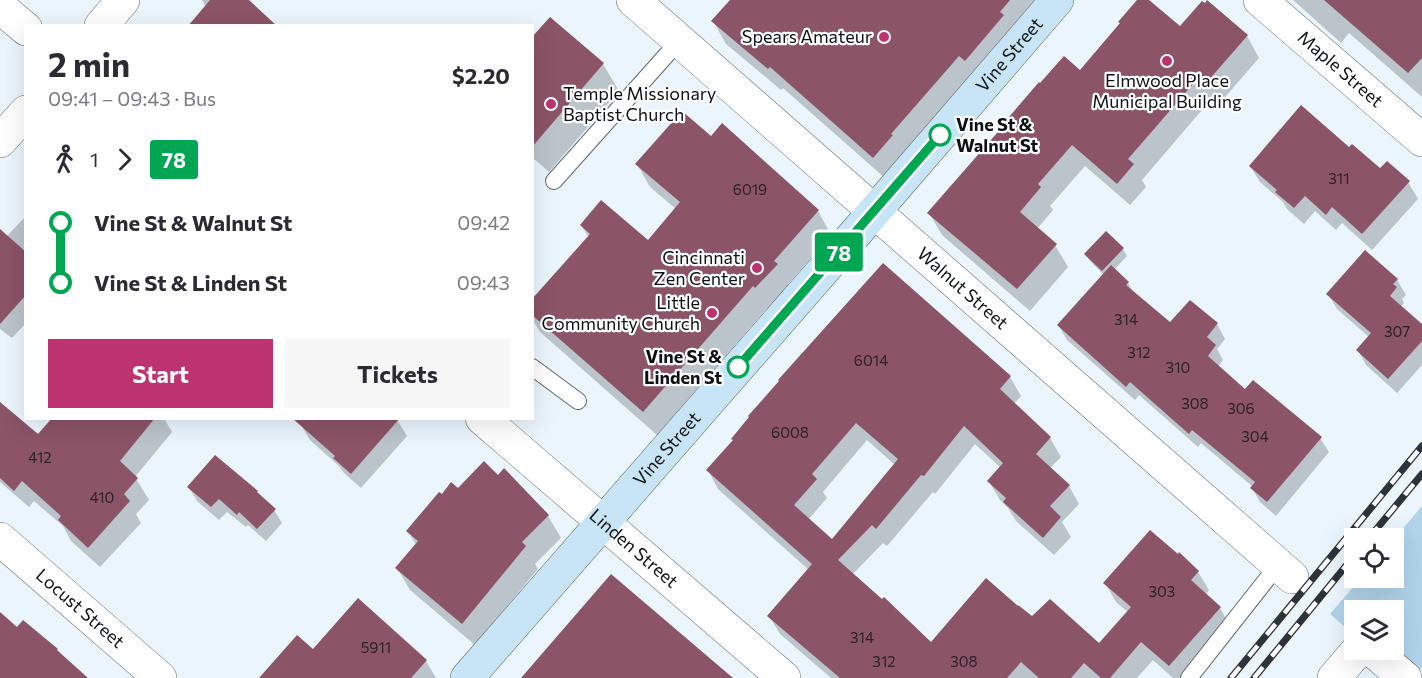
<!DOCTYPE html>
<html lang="en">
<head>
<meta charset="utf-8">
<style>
  :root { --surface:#fff; --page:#f7f7f7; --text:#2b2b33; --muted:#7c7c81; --accent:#bc3370 }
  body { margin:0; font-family:Commissioner,sans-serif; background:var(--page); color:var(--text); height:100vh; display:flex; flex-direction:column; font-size:22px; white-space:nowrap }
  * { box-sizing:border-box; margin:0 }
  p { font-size:20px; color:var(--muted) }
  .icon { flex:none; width:33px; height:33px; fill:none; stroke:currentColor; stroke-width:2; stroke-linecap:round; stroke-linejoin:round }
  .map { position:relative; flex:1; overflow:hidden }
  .details { position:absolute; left:24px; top:24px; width:510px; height:396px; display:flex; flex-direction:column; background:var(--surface); border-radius:0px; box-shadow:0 6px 24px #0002 }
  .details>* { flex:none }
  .badge { padding:0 12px; border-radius:4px; font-size:21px; line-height:39px }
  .buttons { position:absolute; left:1344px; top:528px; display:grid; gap:12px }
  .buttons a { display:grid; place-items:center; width:60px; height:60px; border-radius:0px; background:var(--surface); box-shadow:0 6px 24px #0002; font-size:30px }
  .map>.badge { position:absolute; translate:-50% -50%; box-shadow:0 0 0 3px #fff }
  .legs { display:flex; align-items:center; gap:9px; height:66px; padding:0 24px; font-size:20px }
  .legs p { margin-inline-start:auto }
  .overview { display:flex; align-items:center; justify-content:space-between; height:102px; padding:0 24px }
  h1 { font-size:33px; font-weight:700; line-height:45px }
  .primary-button { display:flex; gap:12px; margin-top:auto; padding:12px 24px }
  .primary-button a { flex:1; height:69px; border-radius:0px; background:var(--accent); color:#fff; font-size:24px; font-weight:700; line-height:69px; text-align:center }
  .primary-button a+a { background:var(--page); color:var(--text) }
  ul { padding:0 24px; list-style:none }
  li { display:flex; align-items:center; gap:21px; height:60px; font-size:22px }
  li i { display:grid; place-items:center; width:9px; height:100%; margin:0 8px; background:currentColor }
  li i::after { content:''; width:15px; height:15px; margin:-8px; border:4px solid; border-radius:50%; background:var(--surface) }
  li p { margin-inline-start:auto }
  li:first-child i { background:linear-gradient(#0000 50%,currentColor 0) }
  li:last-child i { background:linear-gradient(currentColor 50%,#0000 0) }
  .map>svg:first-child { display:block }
</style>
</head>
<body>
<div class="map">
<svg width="1422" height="678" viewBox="0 0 1422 678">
  <rect width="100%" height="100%" fill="#eaf5fd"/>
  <path fill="#b1d4eb" d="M1422,506V668L1413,678L1394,650V610H1354V635L1330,614L1361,578H1394V539Z"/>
  <path fill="#0003" fill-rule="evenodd" d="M202,0H247L206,7Z
    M732,0H1042L886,179L783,88L781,90L726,44L713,21Z
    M1139,0H1147L1180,28L1247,36L1259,58L1220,103L1213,97L1142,180L1146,187L1130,205L1085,166L1050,206L1053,210L1037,229L1055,245L1068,267L1030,311L942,235L929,213L1080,72Z
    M1293,0H1422V97L1349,33L1341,43Z
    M550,19L603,64L619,91L549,172L532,157V39Z
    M711,138L818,211L831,235L788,284L790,288L769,311L767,308L657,435L540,332L532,319V302L589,238L581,225L648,242L676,209L650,187L637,164Z
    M1349,149L1380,170L1408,182L1418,199L1372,250L1342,223L1336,230L1315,211L1304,224L1287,209L1283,202L1260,182L1250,166Z
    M26,216V323L12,338L0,329V234L6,237Z
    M1123,249L1127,256L1114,270L1128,283L1134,293L1170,324L1190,302L1217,324L1225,339L1217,349L1223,360L1218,367L1245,392L1320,438L1329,452L1276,516L1260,502L1252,488L1253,487L1201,443L1198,447L1139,395L1135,400L1067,340L1059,326L1104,275L1090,261L1086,254Z
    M1366,252L1397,280L1406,295L1402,299L1404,303L1401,307L1422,326V365L1397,393L1366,365L1358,350L1369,337L1337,309L1328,294Z
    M1010,377L1021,396L1014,404L1050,438L1061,457L1050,468L1069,486L1079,504L1062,522L1071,537L1054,555L1016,521L1008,508L1000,500L989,482L1001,468L975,444L935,494L933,492L887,546L883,543L852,575L931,644L1032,618L1099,645L1128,612L1116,602L1105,583L1198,572L1209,590L1205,595L1220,608L1230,626L1185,678H1173L1153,660L1137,678H831L780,634L769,616L809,570L718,489L708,470L734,440ZM867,440L895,465L832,541L808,520L827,498L823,492Z
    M0,404L38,436L109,418H166L165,420L172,432L135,477L149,500L136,514L141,523L100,567L71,541L63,526L34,501L29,507L0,482Z
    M396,418L407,436L361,488L344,473L339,466L310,440L301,425Z
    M498,477L548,516L561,538L535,564L538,569L475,645L410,590L397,568L416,545L408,531L442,496Z
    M189,487L274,510L282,523L266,541L248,525L246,527L227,512L219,520L197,501Z
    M426,661L436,678H271Z"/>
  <path fill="#8c5467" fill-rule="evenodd" d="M210,0H249L277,26H188Z
    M730,0H1010L1000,12L1004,15L965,61L959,56L891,134L893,135L873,158L770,67L768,69L711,21Z
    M1137,0H1149L1180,26L1202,1L1205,3L1207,0L1248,35L1207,82L1200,76L1128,159L1134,164L1117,184L1072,145L1038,184L1041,187L1020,212L1057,244L1017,289L927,213L1004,125L1003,124L1039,82L1040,83L1064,56L1080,70L1120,23L1118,22Z
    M1324,0H1422V58L1408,73Z
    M550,17L604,63L532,147V37Z
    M1301,105L1349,147L1352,144L1380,168L1387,161L1410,181L1362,234L1332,207L1326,215L1305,196L1294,208L1275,192L1277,190L1249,166Z
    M682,111L711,136L722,123L819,210L774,261L778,264L755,288L753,286L643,412L532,315V299L590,234L580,225L601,200L648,240L680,202L635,164Z
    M0,229L26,252V295L0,324Z
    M1106,231L1124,248L1102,271L1084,254Z
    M1365,250L1398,279L1393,284L1397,287L1390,296L1422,324V341L1388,379L1356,350L1371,333L1326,294Z
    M883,263L1011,376L1000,389L1051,437L1036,454L1070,485L1050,506L1061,517L1043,538L1003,502L1006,498L987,481L1003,463L964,426L924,476L921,475L876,529L872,525L838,560L882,599L884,597L931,642L986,578L1018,606V605L1032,616L1050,599L1099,643L1131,607L1103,583L1150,530L1178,554L1179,552L1199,571L1191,580L1221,607L1169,666L1141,642L1110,678H1101L1084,663L1071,678H1039L1021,662L1007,678H840L767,616L812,564L706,470L733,440L731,439L749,417L748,416L779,381L778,380ZM856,423L898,459L832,539L794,505L817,479L812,474Z
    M1111,265L1129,282L1126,285L1170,322L1190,300L1218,323L1207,337L1216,345L1208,356L1245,389L1253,380L1322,437L1267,502L1250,488L1255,482L1192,430L1189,434L1130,382L1126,387L1057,325Z
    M0,402L38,434L52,418H155L120,461L138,478L124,494L130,501L88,548L58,520L61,516L22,481L14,491L0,478Z
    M292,418H400L351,474L333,458L335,456Z
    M215,455L258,491L257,492L276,509L257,529L239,512L237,515L219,499L211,507L187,487Z
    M484,461L498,475L504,468L549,515L522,542L526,546L462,624L395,568L418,541L406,531L439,492L442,494L451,482L458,488Z
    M611,574L733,678H521Z
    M358,598L427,660L411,678H259L297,635L313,649Z
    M0,612L17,627L23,620L58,649L57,650L88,678H0Z"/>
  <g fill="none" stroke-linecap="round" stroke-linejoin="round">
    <g stroke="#5f6970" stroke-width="18">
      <path id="service" d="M554,181L679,41
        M532,367L578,401
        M1189,678L1278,565"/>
    </g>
    <g stroke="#5f6970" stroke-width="34">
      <g id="minor">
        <path id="s1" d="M633,0L1292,577"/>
        <path id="s2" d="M1260,0L1422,140"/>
        <path d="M0,7L26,29"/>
        <path d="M101,26L123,0"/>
        <path d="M0,141L26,112"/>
        <path id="s3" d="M482,418L784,678"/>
        <path id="s4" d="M0,539L160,678"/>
        <path d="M1372,650L1405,678"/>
        <path d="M1334,678L1358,650"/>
      </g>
    </g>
    <g stroke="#5f6970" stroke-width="34">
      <g id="secondary">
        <path id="s5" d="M467,678L854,235L1057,0"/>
      </g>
    </g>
    <use href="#service" stroke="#fff" stroke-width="16"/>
    <use href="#minor" stroke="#fff" stroke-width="33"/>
    <use href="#secondary" stroke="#c7e5f6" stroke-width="33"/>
    <g stroke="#2e3337" stroke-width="7">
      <path id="rail" d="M1369,538L1422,474
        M1231,678L1422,446
        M1254,678L1354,556"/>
    </g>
    <use href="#rail" stroke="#fff" stroke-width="4.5" stroke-dasharray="14" stroke-linecap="butt"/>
  </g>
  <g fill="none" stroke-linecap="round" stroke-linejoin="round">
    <g stroke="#fff" stroke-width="14">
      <path id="line-1" d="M738,367L940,135"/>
    </g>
    <use href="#line-1" stroke="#00a651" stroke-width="9"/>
  </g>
  <g fill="#bc3370" stroke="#fff" stroke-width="2">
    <circle cx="884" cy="37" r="6"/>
    <circle cx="1167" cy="61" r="6"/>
    <circle cx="551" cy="104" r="6"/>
    <circle cx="757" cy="268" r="6"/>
    <circle cx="712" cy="313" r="6"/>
  </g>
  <g fill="#fff" stroke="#00a651" stroke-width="3">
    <circle cx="940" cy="135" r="10"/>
    <circle cx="738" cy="367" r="10"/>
  </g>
  <g text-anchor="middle" stroke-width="4.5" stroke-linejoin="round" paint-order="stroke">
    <g font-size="15" fill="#2d2229">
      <text x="1339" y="184">311</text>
      <text x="750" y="195">6019</text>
      <text x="1126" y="325">314</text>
      <text x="1397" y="337">307</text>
      <text x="1139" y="358">312</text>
      <text x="871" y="366">6014</text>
      <text x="1178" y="373">310</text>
      <text x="1195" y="409">308</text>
      <text x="1241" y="414">306</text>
      <text x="790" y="438">6008</text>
      <text x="1255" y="442">304</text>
      <text x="40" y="463">412</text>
      <text x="102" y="503">410</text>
      <text x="1162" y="597">303</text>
      <text x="862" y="643">314</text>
      <text x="376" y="653">5911</text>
      <text x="884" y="667">312</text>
      <text x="964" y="667">308</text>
    </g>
    <g font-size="18" fill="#0d1114" stroke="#fff" text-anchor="end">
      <text x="872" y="43">Spears Amateur</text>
      <text x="1167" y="87" text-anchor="middle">Elmwood Place<tspan x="1167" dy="21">Municipal Building</tspan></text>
      <text x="563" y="100" text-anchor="start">Temple Missionary<tspan x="563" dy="21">Baptist Church</tspan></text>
      <text x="745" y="264">Cincinnati<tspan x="745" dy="21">Zen Center</tspan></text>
      <text x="700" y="309">Little<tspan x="700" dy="21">Community Church</tspan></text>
    </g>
    <g font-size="18" fill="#0d1114" stroke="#fff">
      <text dy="6" stroke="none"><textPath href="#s5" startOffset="826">Vine Street</textPath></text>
      <text dy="6" stroke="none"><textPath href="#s2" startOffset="106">Maple Street</textPath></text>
      <text dy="6" stroke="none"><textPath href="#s1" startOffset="438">Walnut Street</textPath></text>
      <text dy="6" stroke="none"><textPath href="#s5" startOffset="304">Vine Street</textPath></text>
      <text dy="6" stroke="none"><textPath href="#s3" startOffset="200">Linden Street</textPath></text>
      <text dy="6" stroke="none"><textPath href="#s4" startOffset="106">Locust Street</textPath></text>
    </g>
    <g font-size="18" font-weight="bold" fill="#0d1114" stroke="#fff" text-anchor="start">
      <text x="956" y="131">Vine St &amp;<tspan x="956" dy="21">Walnut St</tspan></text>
      <text x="722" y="363" text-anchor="end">Vine St &amp;<tspan x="722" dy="21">Linden St</tspan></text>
    </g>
  </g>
</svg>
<div class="buttons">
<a><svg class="icon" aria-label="locate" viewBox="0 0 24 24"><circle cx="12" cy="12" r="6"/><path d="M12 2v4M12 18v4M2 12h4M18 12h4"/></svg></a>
<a><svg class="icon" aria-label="layers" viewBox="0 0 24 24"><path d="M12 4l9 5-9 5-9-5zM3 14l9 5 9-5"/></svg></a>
</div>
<b class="badge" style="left:839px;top:252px;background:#00a651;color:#fff">78</b>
<section class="details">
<div class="overview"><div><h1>2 min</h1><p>09:41 – 09:43 · Bus</p></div><b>$2.20</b></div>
<div class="legs"><svg class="icon" aria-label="walk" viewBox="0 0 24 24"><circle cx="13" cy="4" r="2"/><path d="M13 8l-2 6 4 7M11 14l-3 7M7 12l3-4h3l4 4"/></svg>1<svg class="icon" aria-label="forward" viewBox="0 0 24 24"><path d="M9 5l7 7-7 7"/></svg><b class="badge" style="background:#00a651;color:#fff">78</b></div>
<ul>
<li><i style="color:#00a651"></i><b>Vine St &amp; Walnut St</b><p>09:42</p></li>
<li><i style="color:#00a651"></i><b>Vine St &amp; Linden St</b><p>09:43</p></li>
</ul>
<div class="primary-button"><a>Start</a><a>Tickets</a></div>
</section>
</div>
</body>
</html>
